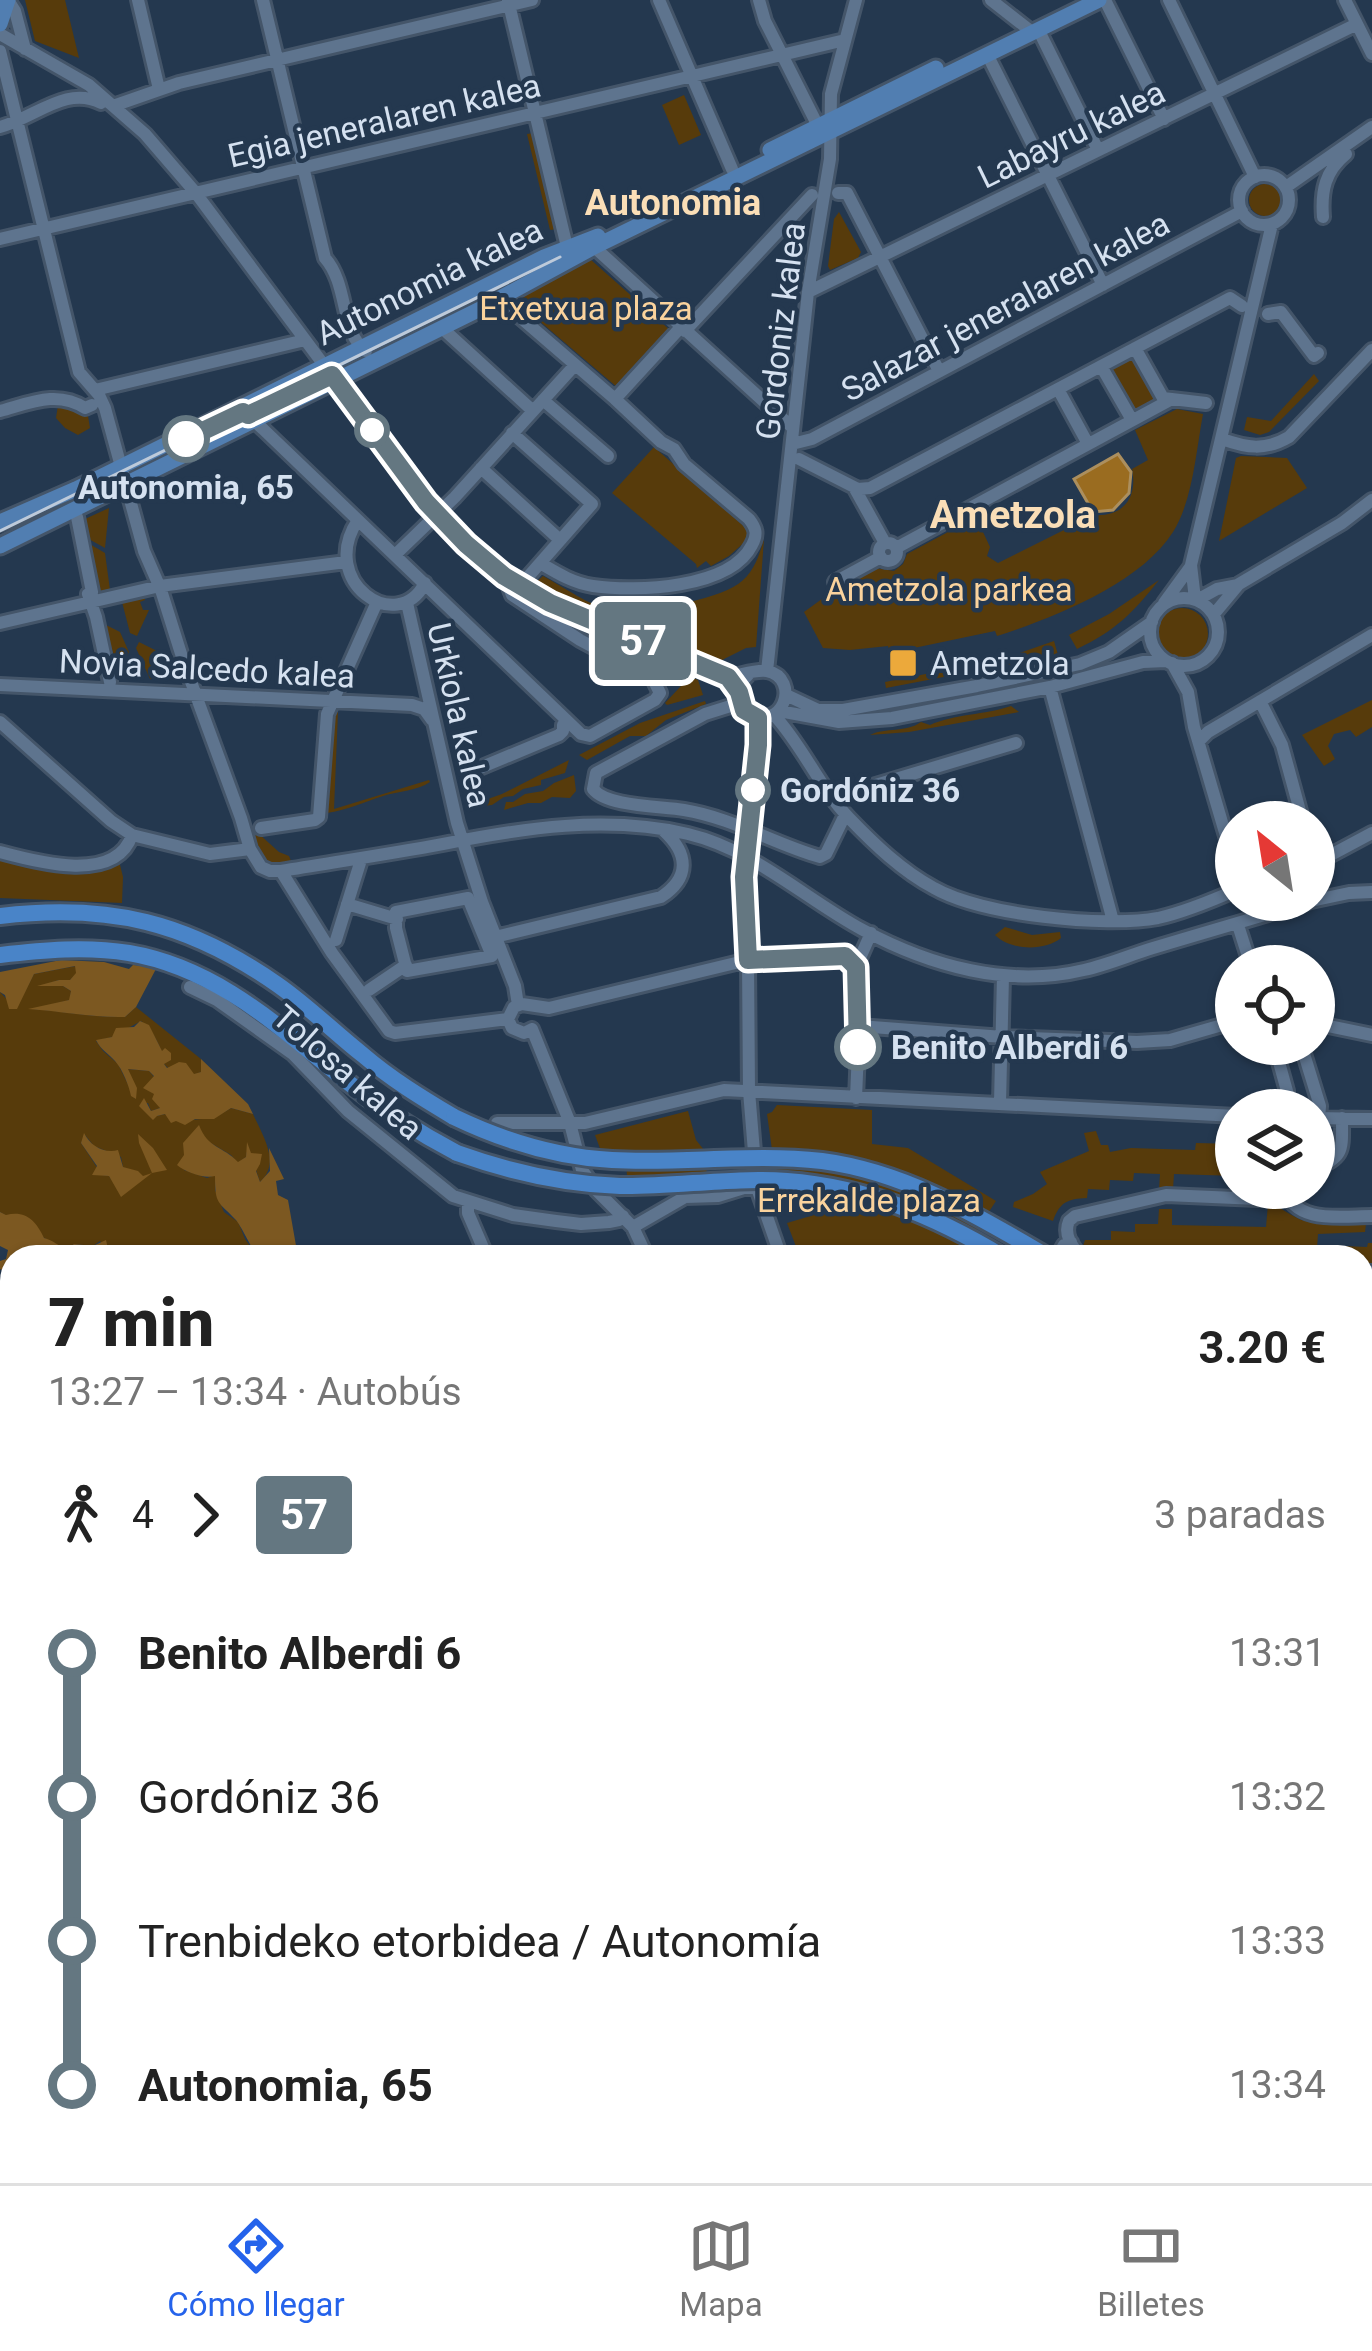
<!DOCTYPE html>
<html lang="es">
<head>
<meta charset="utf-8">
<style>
  :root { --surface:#fff; --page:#f6f6f6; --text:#222; --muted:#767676; --line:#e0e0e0; --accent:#2563eb }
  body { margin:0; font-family:Roboto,sans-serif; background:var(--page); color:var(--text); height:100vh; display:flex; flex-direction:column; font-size:45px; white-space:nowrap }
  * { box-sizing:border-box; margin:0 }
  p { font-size:39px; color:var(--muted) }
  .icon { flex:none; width:66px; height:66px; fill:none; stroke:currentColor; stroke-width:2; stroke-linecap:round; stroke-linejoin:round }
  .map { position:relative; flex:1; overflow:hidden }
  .sheet { position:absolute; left:0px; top:1245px; width:1374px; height:939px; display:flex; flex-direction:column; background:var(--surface); border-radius:36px 36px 0 0; box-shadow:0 3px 9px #0004 }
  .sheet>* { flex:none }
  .badge { padding:0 24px; border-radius:9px; font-size:42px; line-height:78px }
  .needle { width:78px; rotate:330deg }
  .controls { position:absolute; left:1215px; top:801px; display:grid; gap:24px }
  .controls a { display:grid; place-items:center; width:120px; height:120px; border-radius:50%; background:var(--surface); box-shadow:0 3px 9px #0004; font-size:60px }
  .map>.badge { position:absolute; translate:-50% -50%; box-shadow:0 0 0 6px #fff }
  .legs { display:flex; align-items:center; gap:18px; height:132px; padding:0 48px; font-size:39px }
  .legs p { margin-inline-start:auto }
  .head { display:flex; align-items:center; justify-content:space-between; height:204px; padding:0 48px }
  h1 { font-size:66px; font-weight:800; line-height:90px }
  ul { padding:0 48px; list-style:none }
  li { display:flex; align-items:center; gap:42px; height:144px; font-size:45px }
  li i { display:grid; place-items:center; width:18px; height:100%; margin:0 15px; background:currentColor }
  li i::after { content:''; width:30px; height:30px; margin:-15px; border:9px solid; border-radius:50%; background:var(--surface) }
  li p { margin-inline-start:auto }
  li:first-child i { background:linear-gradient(#0000 50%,currentColor 0) }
  li:last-child i { background:linear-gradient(currentColor 50%,#0000 0) }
  .dock { display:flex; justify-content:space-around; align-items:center; height:168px; border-top:3px solid var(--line); background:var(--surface); font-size:33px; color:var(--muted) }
  .dock a { display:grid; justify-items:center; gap:6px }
  .dock .selected { color:var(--accent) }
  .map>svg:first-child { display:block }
</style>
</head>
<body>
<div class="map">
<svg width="1372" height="2183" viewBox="0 0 1372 2183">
  <rect width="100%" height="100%" fill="#24384f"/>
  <path fill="#573b0b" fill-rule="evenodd" d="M25,0H65L79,58L35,41Z
    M684,95L701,135L679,145L662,105Z
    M534,133L557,229L550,230L527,134Z
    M1249 200a16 16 0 1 1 32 0a16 16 0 1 1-32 0Z
    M839,212L861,252L858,258L830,270L828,266L834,219Z
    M590,259L671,331L618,388L510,296Z
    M1135,357L1162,400L1134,415L1108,371Z
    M1314,374L1319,381L1269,432L1260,435L1244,430L1247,417L1271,421Z
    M58,405L80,406L88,416L90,428L78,435L65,428L56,418Z
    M1177,409L1203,414C1196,451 1193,500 1173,532C1140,584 1053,618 997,636L995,631L890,653L888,646L850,650L823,648L804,612L837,588L875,568L894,571L903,564L907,554L976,517L990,547L987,556L998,563L1094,515C1123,517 1138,498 1132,469L1148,460L1135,430Z
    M654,447L747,529V540L729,556L711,566L706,561L697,568L696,564L612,493Z
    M1241,456L1287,458L1307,488L1219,541L1236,458Z
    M109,508L105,548L87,538L85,519Z
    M764,539L756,647L746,648L720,661L535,583L543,576C564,587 589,606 612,610C639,614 722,600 742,581C755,570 759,555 764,539Z
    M88,543L105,553L110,590L96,593Z
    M1159,580C1133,613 1115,631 1077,649L1069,635L1109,614Z
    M144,597L145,600L140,602L143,610H149L137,636L130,633L122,602Z
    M1156 634a26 26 0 1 1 52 0a26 26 0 1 1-52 0Z
    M556,621L698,680L703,695L667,705L665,703L681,686L684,678C673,673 663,675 650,673Z
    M104,624L120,632L129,652L119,672Z
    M1054,641L1058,655L886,688L885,682L1002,659Z
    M139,642L163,654L171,680L150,679L136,648Z
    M1372,700V727L1356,737L1350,730L1334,734L1328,746L1335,759L1324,766L1302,735Z
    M705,701L706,704L666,720L646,736H630L587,760L579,755L640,723Z
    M1011,706L1019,712L909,732L870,735C886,727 906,733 921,722L930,725C954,714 985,715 1011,706Z
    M334,712H338L334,809L429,780L430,782C417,791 399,791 383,796C365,802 346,810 327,813L331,715Z
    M569,760L565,773L541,780V785L523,789L513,796L504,797L492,805L475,807L471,805L502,794Z
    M574,775L576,791L570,798L552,797L541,803H528L504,810L506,802H513L525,794L543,791L554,783Z
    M259,834L279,852L289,856L293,866L274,869L264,861L253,836Z
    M0,854L106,867L119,861L123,877L122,903L0,898Z
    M1005,927L1032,935L1060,932L1061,938C1045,951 1011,951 995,935Z
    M76,966L77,973L70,980H59L44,985L63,986L71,991L70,1000L33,1009C64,1011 94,1018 125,1017L136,1007L201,1059V1072L193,1075L175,1066L168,1068L164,1064C163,1048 153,1031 141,1021L112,1037L96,1041L103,1051L118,1064L135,1099L127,1069L149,1071L154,1077L150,1083L160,1108L151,1111L148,1103L140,1106L157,1116L165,1114L176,1121L214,1118L231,1108L253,1114C263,1136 281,1163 260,1182L248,1146L246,1157L238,1163L231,1155L204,1139L184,1155V1170L207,1178L215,1175V1190L224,1212L238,1222L245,1239L258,1257H110L100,1241L93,1246L74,1244L67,1249L58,1246L0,1212V992L16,1009L34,974ZM85,1135L94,1146L121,1157L123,1167L142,1177L117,1187L109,1176L102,1175L81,1143Z
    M777,1105L872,1110V1144L908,1148L996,1201L959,1257H800L787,1223L814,1215L808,1195L779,1200L767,1114L772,1112Z
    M688,1111L696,1140L704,1150L601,1151L595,1135Z
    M1096,1131L1101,1145H1108L1110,1152L1131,1148L1195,1150L1196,1143L1236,1144V1176L1174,1174L1173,1189L1159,1190L1160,1174L1134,1173L1133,1181L1110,1180L1109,1190L1088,1189L1087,1198C1067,1199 1060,1202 1053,1221L1013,1207L1014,1202L1033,1194L1047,1184L1040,1172L1089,1151L1084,1133Z
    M706,1159L707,1182L628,1187L626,1164Z
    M1268,1204C1283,1207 1291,1217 1305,1221C1324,1227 1347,1224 1366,1224L1365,1232L1318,1234L1317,1249L1343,1250L1344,1246L1367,1247L1368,1243H1372V1269H1362V1257H1284L1283,1246L1260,1249L1252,1257H1217V1246L1168,1245L1167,1257H1157L1156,1252H1133L1132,1257H1089L1082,1249L1085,1240H1111V1231L1135,1232V1224H1158L1159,1209H1172V1225L1266,1227Z
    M12,1607V1795L5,1787H0V1615Z
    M0,1799L12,1807V1962L0,1959Z
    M1372,1917V2183H1206L1214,2172H1362V1918Z
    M0,2027L12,2030V2172H161V2183H0Z"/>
  <path fill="#7c5821" d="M61,960L104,962L129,969L133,965L157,967L136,1007L125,1017C93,1018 61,1011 28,1009L69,1000L71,991L63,986H37L59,980H70L76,973L75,966L34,974L17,1009H9L5,995L0,992V972Z
    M140,1021L149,1025L162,1051L165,1048L171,1053V1060L164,1064L167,1068L179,1062L186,1063L194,1074L201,1072V1059L248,1104L253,1114L231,1108L214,1119H195L185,1125L176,1121L171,1123L165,1114L157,1116L153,1120L139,1106L144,1098L151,1111L160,1108L152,1099L154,1094L143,1088L154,1076L149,1071L128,1069L137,1088L136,1099L131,1096C129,1086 123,1070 115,1061C108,1053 101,1050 96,1040L112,1037L116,1028L134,1027Z
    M199,1125C208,1149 223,1146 238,1162L246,1157L247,1142L251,1153L262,1154L260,1164L256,1171L260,1182L270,1171L269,1148L284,1179L276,1181L278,1195L288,1200L298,1257L257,1256C251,1247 241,1226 236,1220C218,1201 215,1205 215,1176C204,1179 185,1172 177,1165L184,1155L183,1143Z
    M84,1133C90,1146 105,1154 118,1150L123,1167L138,1171L143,1176L152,1173L139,1143L138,1134L153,1148L167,1170L152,1173L121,1197L109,1176L92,1175L97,1166L81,1143Z
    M0,1212L6,1215C26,1210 36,1221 44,1238C53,1240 58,1246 67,1249L74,1244L93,1246L106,1240L110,1257H12V1277L8,1278L6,1272L0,1269V1261L6,1259L8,1250L0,1246Z
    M12,1487V1512L2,1519L12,1533V1607L0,1615V1503Z
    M0,1959L12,1962V2023L0,2016Z
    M161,2172H517L532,2183H161Z
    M860,2172H931L936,2183H857Z"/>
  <path fill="#9a6c20" stroke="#ac8f5e" stroke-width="3" d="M1118,454L1131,472L1129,493L1113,510L1093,512L1074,479Z"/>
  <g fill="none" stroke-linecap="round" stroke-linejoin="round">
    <g stroke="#445569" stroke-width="18">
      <path id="minor" d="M8,0L15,11L25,49
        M138,0L159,89
        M263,0L325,258C349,285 340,333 366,351
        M508,0L567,247
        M659,0L732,169
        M759,0L765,21L821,132
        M991,0L1032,32
        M1105,0L1164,119
        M1169,0L1255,177
        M1345,0L1372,54
        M1038,29L1098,150
        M0,34L89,85L145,134L195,192L426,502L482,559L520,586L550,603L728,677C739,676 755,669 767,671C802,678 783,737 744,710C737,698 737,685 748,675
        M0,51L79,372L99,395L105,408L144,551L161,590L183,660L241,818L250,849L261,867L270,871H281C335,862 389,854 443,844C523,828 607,815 688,834C755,850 805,899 863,930C930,966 1009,988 1084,970C1107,965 1130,955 1153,948C1206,932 1259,917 1311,901L1349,893L1372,892
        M987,54L1103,285
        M113,106L179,83L532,0
        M0,127C35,118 66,85 101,103
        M1239 200a25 25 0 1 1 50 0a25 25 0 1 1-50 0Z
        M1286,187L1372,127
        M838,193H847L939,371
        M1323,217C1321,191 1325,171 1346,154
        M0,239L845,40
        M592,245L793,428
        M808,292L1357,24
        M499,299L615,399L661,442L674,449L684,464L749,519C756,528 758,534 752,545C730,589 636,592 593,586C573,583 557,573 540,563
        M1268,314L1281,312L1314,356L1318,353
        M442,328L533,411
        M685,331L812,195
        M1135,348L1163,398L1206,403
        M1101,366L1132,420
        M1058,389L1088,444
        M95,390L305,340
        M615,399L681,327
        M543,400L608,456
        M234,410L243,411L263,429L581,734L590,736L655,700L660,693L653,679L580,640L512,595L505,577
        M0,411C30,403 57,390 85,408L92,405
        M512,433L592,504L520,586
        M1222,439C1247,448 1265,451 1289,437L1372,350
        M792,444L812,439L1242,211
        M799,459L858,489L870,488L1230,298L1242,306
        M481,468L560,540
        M854,487L885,543
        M77,517L92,592L88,594L96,617L110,682
        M358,520C317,581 397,637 425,583
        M879 552a9 9 0 1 1 18 0a9 9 0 1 1-18 0Z
        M896,548L1172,399
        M395,555L455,497L575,365
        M835,582L881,557
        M1150 632a34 34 0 1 1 68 0a34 34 0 1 1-68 0Z
        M1195,599L1191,565L1272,224
        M1197,600L1217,589L1238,585
        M407,603L457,823L482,902L515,986L518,1005
        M1164,603L1191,566
        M1214,614L1239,584L1342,523L1372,500
        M0,623L160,586L346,562
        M1172,663L1188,692L1194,727L1236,870
        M767,671L808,292L830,159L831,94L856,0
        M0,685L412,705L424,709L432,720
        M1050,687L1113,921
        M786,695L818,710H843L977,686L1080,664L1109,652L1152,622
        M1260,701L1282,745L1303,822
        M740,703L705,714L596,773L593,789C607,807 660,806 684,810C733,818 774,844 820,857L826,854L845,815
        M779,711L839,722L892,718L1050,687L1143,662L1166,661
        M774,715C803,746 819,787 849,818C874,844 902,871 934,888C981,915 1105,928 1158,918C1185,912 1211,901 1236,890
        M0,722L111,821L132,835L210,854L250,849
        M1199,741L1208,732L1372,635
        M470,772L559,735L563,731V725
        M832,798L1016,743
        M751,814L758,718
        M261,828L315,820L319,817L327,714L377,602
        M0,852C37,862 116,884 132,835
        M1314,864L1372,833
        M281,871L332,953L389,1031L395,1033L508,1019
        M744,877L748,960L749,1091L757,1188L781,1257
        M468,898L492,956L407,971L396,928V912Z
        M347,904L397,919
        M1238,925L1251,966
        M495,937L661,897C690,878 689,854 664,831
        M336,940L360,863
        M190,987L217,1000L293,1054L348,1111L453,1196L513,1215L556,1221L581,1224L609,1222L619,1220L623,1216
        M369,990L406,965
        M1314,1023L1372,1035
        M859,1026L1003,1037L1137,1042L1170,1040L1236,1021
        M532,1029L524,1033L512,1028L508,1019L514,1007L522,1004L549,1008L748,960L845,956
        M532,1029L570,1123L582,1170L597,1191L633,1227L647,1257
        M1274,1044L1287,1091
        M1301,1044L1320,1106L1319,1118
        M856,1098L859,1026L856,967L871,933
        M1000,1103L1003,976
        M1314,1118L1372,1119
        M497,1123H585L724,1090L1236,1116
        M1314,1169C1345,1156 1342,1151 1342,1118
        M1284,1188C1295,1225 1341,1216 1372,1216
        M468,1201V1213L487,1257
        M633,1227L685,1197L718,1196L744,1188H756
        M572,1255L573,1257
        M1057,1257L1064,1245L1071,1242
        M1081,1257C1072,1246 1063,1235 1069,1221L1075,1216L1166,1195L1258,1199L1286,1197
        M1362,1272H1372
        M1362,1318L1372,1319
        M0,1371L12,1360
        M0,1437L12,1426
        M1362,1459L1372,1465
        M0,1620L12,1610
        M1362,1880L1372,1885
        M0,2020L12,2026
        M117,2172L123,2183
        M1013,2172L1019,2183
        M612,2183V2172
        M741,2183L744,2172"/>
    </g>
    <g stroke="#445569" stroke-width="21">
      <path id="major" d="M0,24L8,0
        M770,150L936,68
        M0,522L76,489L544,257L598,236
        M0,546L478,310L594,247L1099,0"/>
    </g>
    <g stroke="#445569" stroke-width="22">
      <path id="highway" d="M0,916C109,903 188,922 278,985C308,1006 334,1032 363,1055C391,1079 422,1098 454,1117
        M0,955C43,950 86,946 129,953C218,968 281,1029 349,1083C383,1110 419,1133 457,1153
        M1362,1386L1372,1392
        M1362,1409L1372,1415"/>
    </g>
    <use href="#minor" stroke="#5e748e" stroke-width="12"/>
    <use href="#major" stroke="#517eb1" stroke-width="15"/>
    <use href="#highway" stroke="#4984c8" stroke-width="16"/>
    <path stroke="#bdcada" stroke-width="3" d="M0,531L560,257"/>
    <g stroke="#445569" stroke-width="18" stroke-linecap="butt">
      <path id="minor-bridge" d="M744,877L751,814"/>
    </g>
    <g stroke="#445569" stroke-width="22" stroke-linecap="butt">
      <path id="highway-bridge" d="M454,1117C504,1141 556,1157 612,1160C682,1164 752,1153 822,1161C906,1172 976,1215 1048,1257
        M457,1153C510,1172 563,1184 620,1186C675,1187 731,1177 787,1181C866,1187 935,1216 1003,1257"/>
    </g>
    <use href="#minor-bridge" stroke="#5e748e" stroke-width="12"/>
    <use href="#highway-bridge" stroke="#4984c8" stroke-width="16"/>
  </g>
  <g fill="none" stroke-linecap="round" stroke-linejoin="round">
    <g stroke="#fff" stroke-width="27">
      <path id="line-1" d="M186,439L243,412L248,415L332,375L426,502L466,544L504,576L550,603L728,677L739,692L744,710L758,718V745L744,877L748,960L845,956L856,967L858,1047"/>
    </g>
    <use href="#line-1" stroke="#647781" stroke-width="18"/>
  </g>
  <g fill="#fff" stroke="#647781" stroke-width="6">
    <circle cx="372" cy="430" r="15"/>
    <circle cx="186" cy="439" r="21"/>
    <circle cx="753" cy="790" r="15"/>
    <circle cx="858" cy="1047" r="21"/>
  </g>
  <rect fill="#eca93b" stroke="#24384f" stroke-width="4.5" x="888" y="648" width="30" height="30" rx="6"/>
  <g text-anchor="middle" stroke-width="9" stroke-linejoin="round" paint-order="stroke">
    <g font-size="33" fill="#d5e1f0" stroke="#24384f">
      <text transform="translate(384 120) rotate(-13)" y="12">Egia jeneralaren kalea</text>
      <text transform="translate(1071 134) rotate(-26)" y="12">Labayru kalea</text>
      <text transform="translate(429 281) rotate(-26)" y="12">Autonomia kalea</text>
      <text transform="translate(1005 306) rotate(-28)" y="12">Salazar jeneralaren kalea</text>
      <text transform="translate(780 331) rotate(-83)" y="12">Gordoniz kalea</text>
      <text transform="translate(207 668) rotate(3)" y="12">Novia Salcedo kalea</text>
      <text transform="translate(460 715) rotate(77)" y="12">Urkiola kalea</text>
      <text transform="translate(348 1072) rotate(41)" y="12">Tolosa kalea</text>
    </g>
    <g font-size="33" fill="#fad39d" stroke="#24384f">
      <text x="586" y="320">Etxetxua plaza</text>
      <text x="949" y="601">Ametzola parkea</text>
      <text x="869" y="1212">Errekalde plaza</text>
    </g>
    <g font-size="33" font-weight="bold" fill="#d5e1f0" stroke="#24384f" text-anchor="start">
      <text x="186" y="499" text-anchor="middle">Autonomia, 65</text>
      <text x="780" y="802">Gordóniz 36</text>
      <text x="891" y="1059">Benito Alberdi 6</text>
    </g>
    <g font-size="33" fill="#d5e1f0" stroke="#24384f" text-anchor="start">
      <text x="930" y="675">Ametzola</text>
    </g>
    <g font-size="36" font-weight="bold" fill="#fadeb7" stroke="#24384f">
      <text x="673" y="215">Autonomia</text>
    </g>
    <g font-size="39" font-weight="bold" fill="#fadeb7" stroke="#24384f">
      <text x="1013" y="528">Ametzola</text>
    </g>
  </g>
</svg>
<div class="controls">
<a><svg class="needle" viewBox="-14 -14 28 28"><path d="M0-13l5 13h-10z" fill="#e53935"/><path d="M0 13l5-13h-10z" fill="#767676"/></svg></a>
<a><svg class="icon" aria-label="locate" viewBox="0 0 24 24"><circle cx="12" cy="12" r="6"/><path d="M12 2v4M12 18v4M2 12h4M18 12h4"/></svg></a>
<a><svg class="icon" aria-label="layers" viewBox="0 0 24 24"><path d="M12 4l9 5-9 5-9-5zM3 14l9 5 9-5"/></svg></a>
</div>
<b class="badge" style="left:643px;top:641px;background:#647781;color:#fff">57</b>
<section class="sheet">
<div class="head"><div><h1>7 min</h1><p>13:27 – 13:34 · Autobús</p></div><b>3.20 €</b></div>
<div class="legs"><svg class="icon" aria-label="walk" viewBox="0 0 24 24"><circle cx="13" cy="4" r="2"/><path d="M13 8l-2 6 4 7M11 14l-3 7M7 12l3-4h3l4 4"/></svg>4<svg class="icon" aria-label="forward" viewBox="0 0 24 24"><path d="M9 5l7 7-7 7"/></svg><b class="badge" style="background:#647781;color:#fff">57</b><p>3 paradas</p></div>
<ul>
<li><i style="color:#647781"></i><b>Benito Alberdi 6</b><p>13:31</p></li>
<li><i style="color:#647781"></i><span>Gordóniz 36</span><p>13:32</p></li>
<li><i style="color:#647781"></i><span>Trenbideko etorbidea / Autonomía</span><p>13:33</p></li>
<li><i style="color:#647781"></i><b>Autonomia, 65</b><p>13:34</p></li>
</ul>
</section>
</div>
<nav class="dock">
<a class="selected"><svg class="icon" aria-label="directions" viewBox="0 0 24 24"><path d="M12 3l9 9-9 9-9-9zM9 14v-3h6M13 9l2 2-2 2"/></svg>Cómo llegar</a>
<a><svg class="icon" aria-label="map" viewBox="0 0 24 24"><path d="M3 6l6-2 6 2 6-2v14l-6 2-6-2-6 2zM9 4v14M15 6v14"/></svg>Mapa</a>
<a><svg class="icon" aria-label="tickets" viewBox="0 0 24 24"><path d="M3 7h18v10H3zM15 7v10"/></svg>Billetes</a>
</nav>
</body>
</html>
